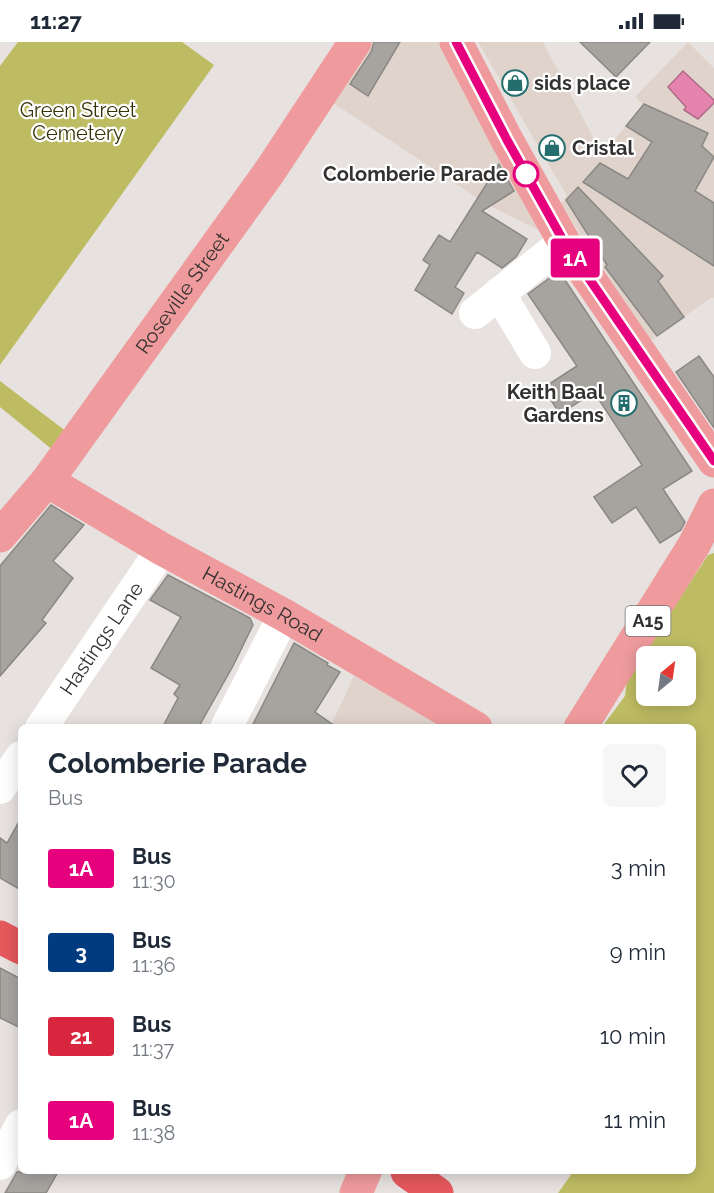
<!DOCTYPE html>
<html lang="en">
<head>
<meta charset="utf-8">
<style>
  :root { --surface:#fff; --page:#f6f6f7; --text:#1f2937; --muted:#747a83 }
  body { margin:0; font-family:Raleway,sans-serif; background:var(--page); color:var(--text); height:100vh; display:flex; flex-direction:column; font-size:22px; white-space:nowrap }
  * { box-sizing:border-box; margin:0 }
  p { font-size:20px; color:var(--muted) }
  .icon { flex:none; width:33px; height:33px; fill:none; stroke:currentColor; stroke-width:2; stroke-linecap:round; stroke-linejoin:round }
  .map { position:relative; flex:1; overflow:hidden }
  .panel { position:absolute; left:18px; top:682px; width:678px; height:450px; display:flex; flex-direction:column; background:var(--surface); border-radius:9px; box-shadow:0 3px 15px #0003 }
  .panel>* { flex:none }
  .badge { padding:0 12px; border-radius:4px; font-size:21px; line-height:39px }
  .needle { width:39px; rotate:29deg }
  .buttons { position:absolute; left:636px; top:604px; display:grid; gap:12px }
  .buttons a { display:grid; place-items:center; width:60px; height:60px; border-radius:9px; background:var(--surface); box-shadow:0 3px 15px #0003; font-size:30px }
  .map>.badge { position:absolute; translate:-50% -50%; box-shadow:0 0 0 3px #fff }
  .round { display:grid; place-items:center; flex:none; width:63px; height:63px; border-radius:9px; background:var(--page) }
  .overview { display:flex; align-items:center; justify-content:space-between; height:102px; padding:0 30px }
  h1 { font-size:28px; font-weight:700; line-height:45px }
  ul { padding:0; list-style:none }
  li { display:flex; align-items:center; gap:18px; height:84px; padding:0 30px }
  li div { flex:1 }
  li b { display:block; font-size:22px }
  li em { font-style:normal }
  li .badge { min-width:66px; font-weight:700; text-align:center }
  .status { display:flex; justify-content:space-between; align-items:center; height:42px; padding:0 30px; background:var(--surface); direction:ltr }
  .status svg { height:16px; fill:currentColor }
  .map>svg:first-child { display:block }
</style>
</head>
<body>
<div class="status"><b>11:27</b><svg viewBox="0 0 49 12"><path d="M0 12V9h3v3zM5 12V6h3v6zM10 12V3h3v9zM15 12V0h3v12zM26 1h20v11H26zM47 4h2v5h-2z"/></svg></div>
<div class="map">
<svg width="714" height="1151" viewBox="0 0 714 1151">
  <rect width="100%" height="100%" fill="#e7e2df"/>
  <path fill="#e0d3cc" d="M355,0H459L564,200L488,163L321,53Z
    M478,0H543L602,112L644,63L635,55L688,0L714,26V256L712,255L650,299L602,228L561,161L567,154Z
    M354,634L423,673L445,685L339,686L332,681Z"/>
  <path fill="#bebc63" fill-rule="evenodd" d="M18,0H182L214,23L0,323V24Z
    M0,339L67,390L54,409L0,365Z
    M714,511V1151H558L573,1130H693V686L602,685L625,654L627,637L708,513ZM646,615H686V654H646Z"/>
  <path fill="#e484ae" stroke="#af6b88" stroke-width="1.5" d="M683,29L714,58V61L698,77L684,68L686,65L668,45Z"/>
  <path fill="#a7a4a0" stroke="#8a8883" stroke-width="1.5" d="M374,0H400L368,54L350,42L371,10Z
    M580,0H650L616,35Z
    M644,62L708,91L702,104L714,115L695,149L714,161V224L583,140L600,121L628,137L652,100L626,84Z
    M499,122L514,149L482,169L527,197L516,215L502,226L477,210L455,245L464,251L452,272L415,248L430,223L423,218L439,193L450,200Z
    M578,145L663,234L658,239L684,275L657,294L605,225L607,223L566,158Z
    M559,229L692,429L663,447L685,480L681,488L660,501L636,465L612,481L594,455L642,423L594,350L560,372L543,346L577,324L528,252Z
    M699,314L714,335V386L676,330Z
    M51,463L84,483L53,519L73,536L42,578L46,581L0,634V524Z
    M168,533L250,576L253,583L233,624L198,686H162L178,656L174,652L180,643L151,626L181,575L150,558Z
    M294,601L328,621L327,623L340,630L315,670L338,686H251Z
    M21,776V848L0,836V796L7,801Z
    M0,926L21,937V986L0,976Z
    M17,1130H58L46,1151H5Z"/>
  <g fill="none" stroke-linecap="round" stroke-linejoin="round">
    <g stroke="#fff" stroke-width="32">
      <path d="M499,251L535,311"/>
      <path d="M475,271L564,200"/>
      <path id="s1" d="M41,686L162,507"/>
      <path d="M226,686L284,573"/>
      <path d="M0,746L21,715"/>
      <path d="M0,1122L21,1083"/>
    </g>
    <g stroke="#ef9b9d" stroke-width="33">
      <path d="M456,0L507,98L564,200L714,419"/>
      <path id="s2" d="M47,439L162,507L284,573L476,686"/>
      <path id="s3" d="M0,494L47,439L270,129L355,0"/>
      <path d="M580,686L694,503L714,463"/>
      <path d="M356,1151L365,1130"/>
    </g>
    <path stroke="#e5585c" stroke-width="33" d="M0,895L21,906
      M407,1130L437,1151"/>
  </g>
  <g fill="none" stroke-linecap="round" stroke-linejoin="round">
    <g stroke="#fff" stroke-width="14">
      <path id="line" d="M456,0L507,98L564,200L714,419"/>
    </g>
    <use href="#line" stroke="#e6007e" stroke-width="9"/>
  </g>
  <defs>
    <g id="shop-ring" transform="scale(1.35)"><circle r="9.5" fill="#fff" stroke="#246f6e" stroke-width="1.5"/><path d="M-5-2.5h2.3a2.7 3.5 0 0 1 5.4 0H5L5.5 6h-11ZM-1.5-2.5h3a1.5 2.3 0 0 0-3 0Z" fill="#246f6e"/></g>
    <g id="building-ring" transform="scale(1.35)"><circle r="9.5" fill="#fff" stroke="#246f6e" stroke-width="1.5"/><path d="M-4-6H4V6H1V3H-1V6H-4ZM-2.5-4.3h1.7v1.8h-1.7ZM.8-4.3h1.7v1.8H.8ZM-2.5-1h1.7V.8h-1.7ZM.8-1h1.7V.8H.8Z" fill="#246f6e"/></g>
  </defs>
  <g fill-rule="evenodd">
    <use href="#shop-ring" x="515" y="41"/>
    <use href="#shop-ring" x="552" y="106"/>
    <use href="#building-ring" x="624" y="361"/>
  </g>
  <circle fill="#fff" stroke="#e6007e" stroke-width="3" cx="526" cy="132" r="12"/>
  <g text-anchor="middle" stroke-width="4.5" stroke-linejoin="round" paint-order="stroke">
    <rect fill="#fff" stroke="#71706f" stroke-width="1.5" x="625.5" y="564" width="45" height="30" rx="4.5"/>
    <g font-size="18" font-weight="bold" fill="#343231">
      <text x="648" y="585">A15</text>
    </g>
    <g font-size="20" font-weight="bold" fill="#343231" stroke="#fff" text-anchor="start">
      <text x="534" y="48">sids place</text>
      <text x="572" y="113">Cristal</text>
      <text x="604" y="357" text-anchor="end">Keith Baal<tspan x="604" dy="23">Gardens</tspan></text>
    </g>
    <g font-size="20" fill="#363407" stroke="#fff">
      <text x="78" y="75">Green Street<tspan x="78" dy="23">Cemetery</tspan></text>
    </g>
    <g font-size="20" font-weight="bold" fill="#343231" stroke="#fff" text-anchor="end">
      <text x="508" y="139">Colomberie Parade</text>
    </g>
    <g font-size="20" fill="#343231" stroke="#fff">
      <text dy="7" stroke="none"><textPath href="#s3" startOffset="304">Roseville Street</textPath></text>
      <text dy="7" stroke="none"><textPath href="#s2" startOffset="248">Hastings Road</textPath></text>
      <text dy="7" stroke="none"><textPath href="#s1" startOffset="108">Hastings Lane</textPath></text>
    </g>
  </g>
</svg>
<div class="buttons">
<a><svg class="needle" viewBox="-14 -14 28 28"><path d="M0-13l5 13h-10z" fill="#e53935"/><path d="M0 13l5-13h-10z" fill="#747a83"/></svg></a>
</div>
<b class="badge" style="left:575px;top:216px;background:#e6007e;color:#fff">1A</b>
<section class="panel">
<div class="overview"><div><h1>Colomberie Parade</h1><p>Bus</p></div><a class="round"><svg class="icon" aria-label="heart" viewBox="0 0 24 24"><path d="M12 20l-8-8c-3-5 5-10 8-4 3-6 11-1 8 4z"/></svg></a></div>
<ul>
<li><span class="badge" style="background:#e6007e;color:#fff">1A</span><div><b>Bus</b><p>11:30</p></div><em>3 min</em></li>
<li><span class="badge" style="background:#003b80;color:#fff">3</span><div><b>Bus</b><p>11:36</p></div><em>9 min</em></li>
<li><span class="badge" style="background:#d7263d;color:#fff">21</span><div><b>Bus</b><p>11:37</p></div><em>10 min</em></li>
<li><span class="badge" style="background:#e6007e;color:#fff">1A</span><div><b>Bus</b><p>11:38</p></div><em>11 min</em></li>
</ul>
</section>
</div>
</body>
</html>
